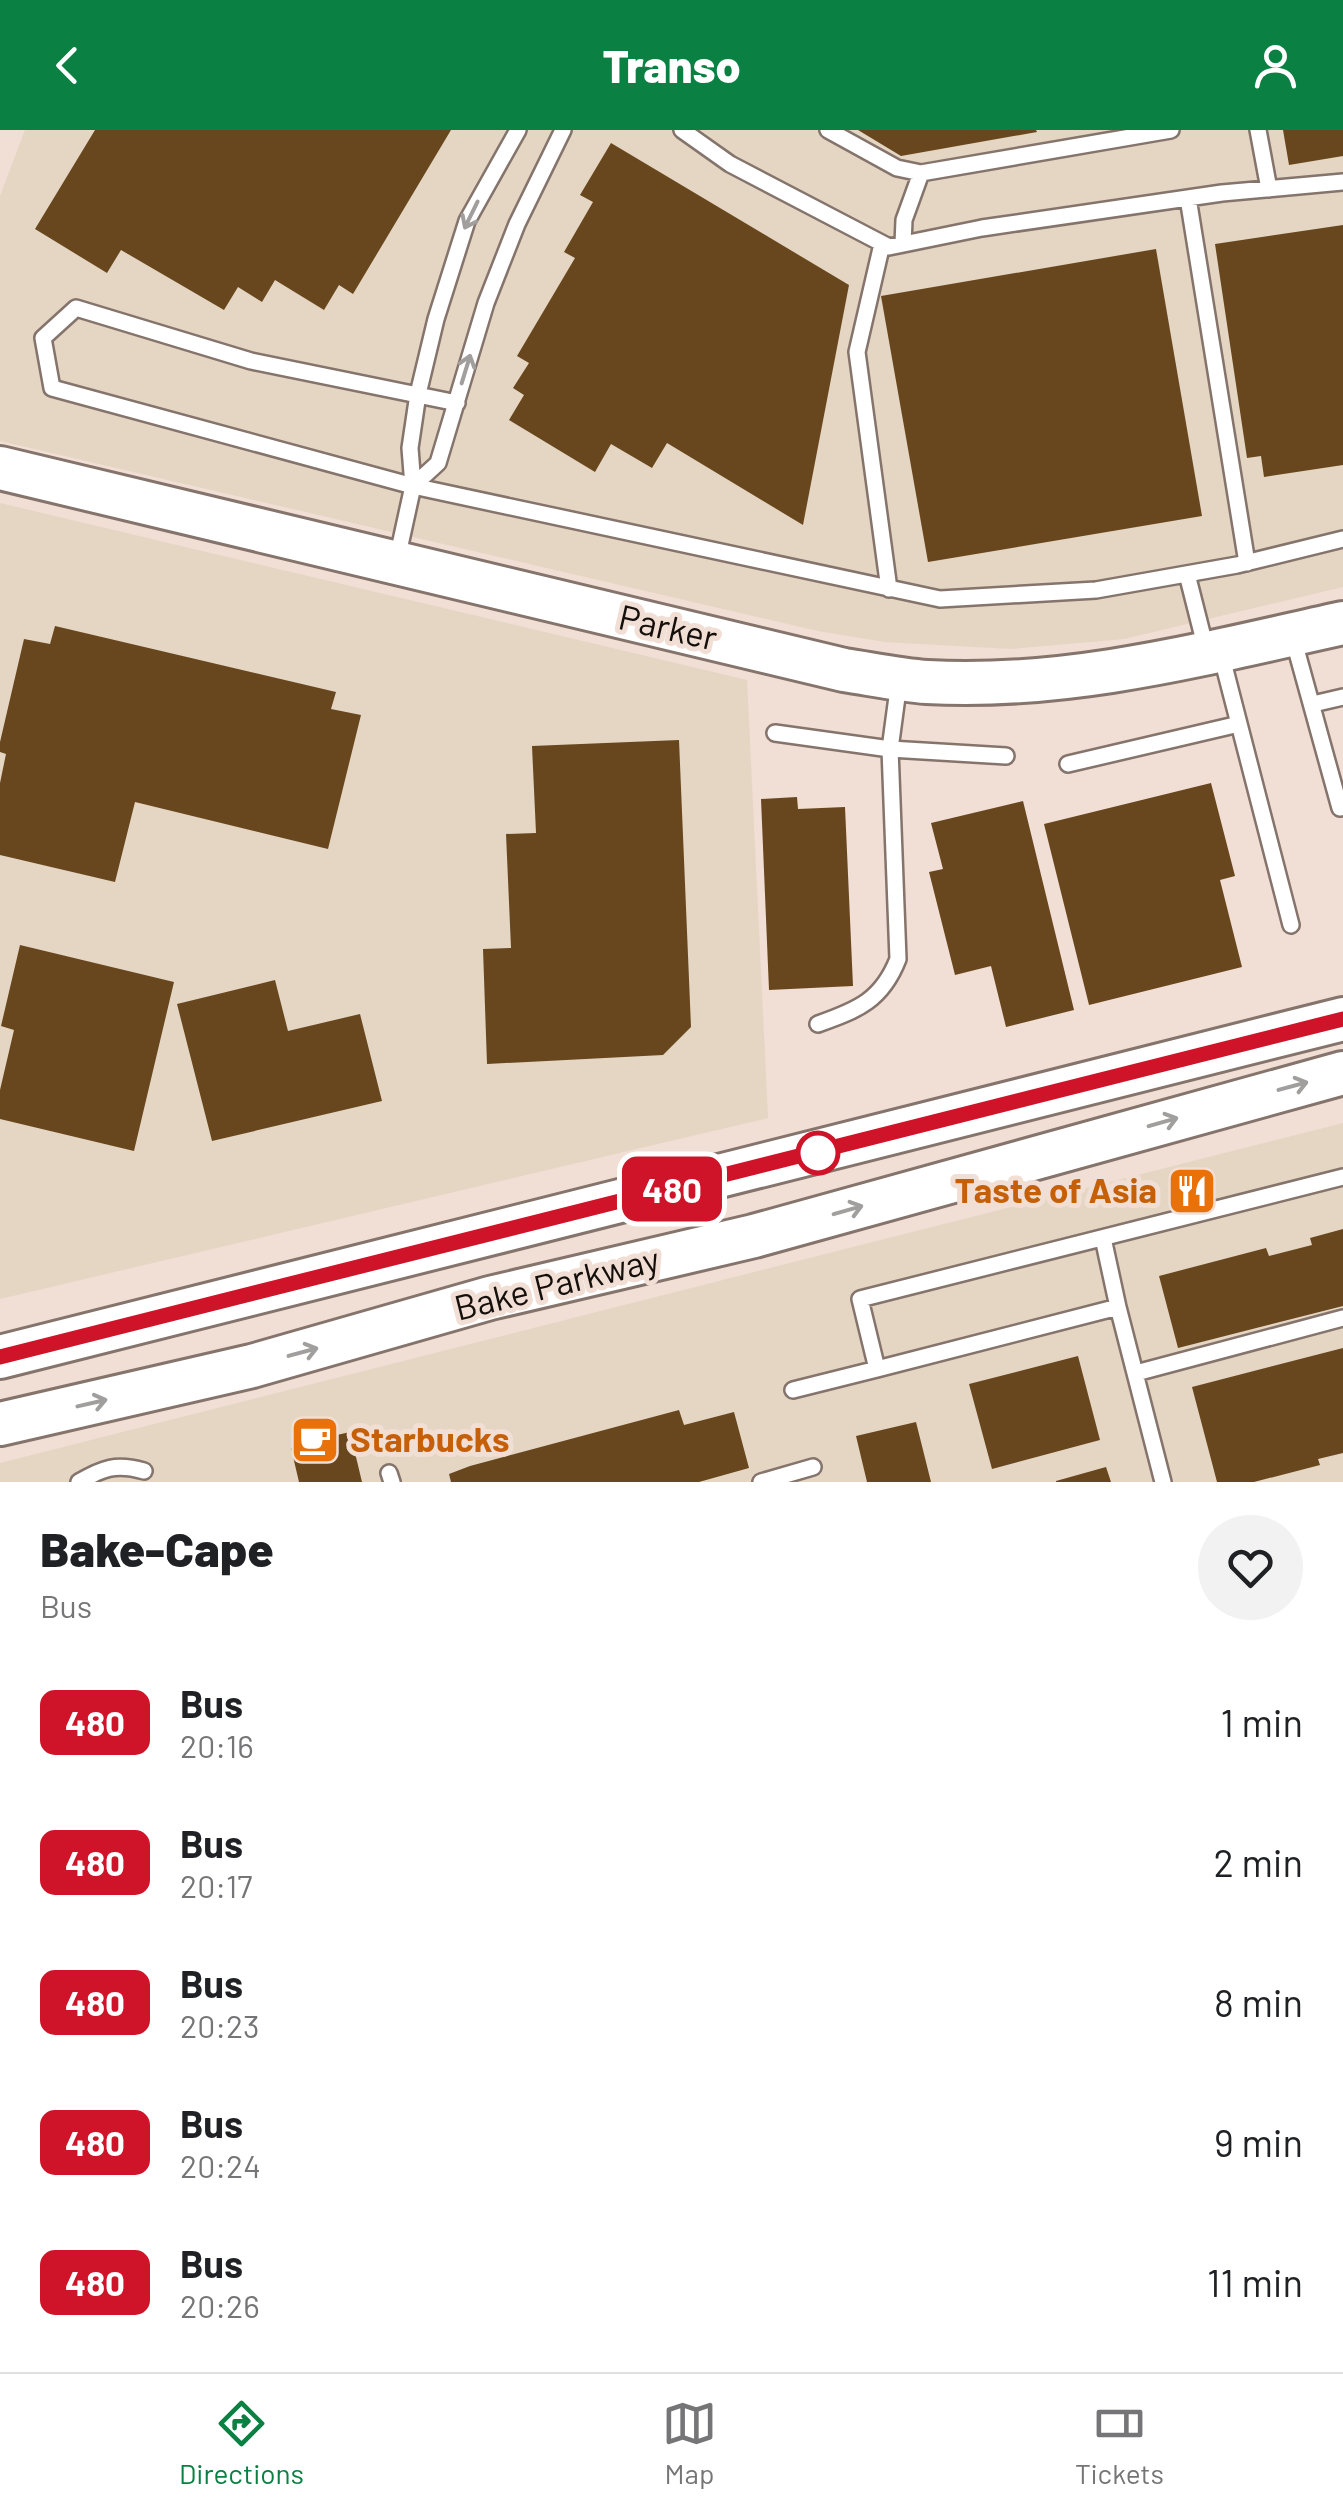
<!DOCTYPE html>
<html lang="en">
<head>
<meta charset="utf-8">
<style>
  :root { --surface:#fff; --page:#f2f2f2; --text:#202124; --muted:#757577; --line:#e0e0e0; --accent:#0b8043 }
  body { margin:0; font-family:Barlow,sans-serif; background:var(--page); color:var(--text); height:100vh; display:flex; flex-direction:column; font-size:38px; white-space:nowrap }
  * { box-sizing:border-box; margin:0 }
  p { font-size:32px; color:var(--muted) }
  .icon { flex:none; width:55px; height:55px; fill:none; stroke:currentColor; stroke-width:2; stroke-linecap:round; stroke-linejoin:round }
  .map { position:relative; height:1352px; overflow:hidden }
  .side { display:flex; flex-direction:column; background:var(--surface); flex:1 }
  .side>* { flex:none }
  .badge { padding:0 20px; border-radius:15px; font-size:35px; line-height:65px }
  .map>.badge { position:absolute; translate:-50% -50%; box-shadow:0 0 0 5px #fff }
  .round { display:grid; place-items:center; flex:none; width:105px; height:105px; border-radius:52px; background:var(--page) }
  .overview { display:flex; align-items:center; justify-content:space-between; height:170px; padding:0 40px }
  h1 { font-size:48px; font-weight:800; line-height:75px }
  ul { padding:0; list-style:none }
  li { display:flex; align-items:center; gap:30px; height:140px; padding:0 40px }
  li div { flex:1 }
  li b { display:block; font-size:38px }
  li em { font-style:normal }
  li .badge { min-width:110px; font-weight:700; text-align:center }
  header { display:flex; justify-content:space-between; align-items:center; height:130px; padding:0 40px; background:var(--accent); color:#fff; font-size:45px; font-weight:800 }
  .dock { display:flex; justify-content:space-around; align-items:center; height:140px; border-top:2px solid var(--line); background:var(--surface); font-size:28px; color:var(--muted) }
  .dock a { display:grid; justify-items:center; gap:5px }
  .dock .selected { color:var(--accent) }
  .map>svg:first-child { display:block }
</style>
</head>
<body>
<header><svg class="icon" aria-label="back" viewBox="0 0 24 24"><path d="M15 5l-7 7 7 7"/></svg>Transo<svg class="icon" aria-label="person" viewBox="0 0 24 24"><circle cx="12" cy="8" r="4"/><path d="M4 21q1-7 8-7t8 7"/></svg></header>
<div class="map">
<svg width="1343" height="1352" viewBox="0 0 1343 1352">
  <rect width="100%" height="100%" fill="#f1ded4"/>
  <path fill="#e4d6c3" d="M25,0H1343V457L1124,509L1011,519L885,512L818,501L0,311V66Z
    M0,373L747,550L768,988L0,1169Z
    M1343,993V1352H0V1333Z"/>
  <path fill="#69471e" d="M95,0H451L353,164L339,155L324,180L275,150L262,172L238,157L224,180L121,120L107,143L35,99Z
    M858,0H1036L1037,2L901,26Z
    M1283,0H1343V26L1289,35Z
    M611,13L849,155L803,395L667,313L652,338L611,314L595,342L509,290L524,265L513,258L529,233L517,226L575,128L564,122L593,72L580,65Z
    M1343,95V335L1264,347L1261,326L1247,328L1215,114Z
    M1156,119L1202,386L928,432L881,166Z
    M55,496L336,562L331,579L361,585L328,719L135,672L115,752L0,725V653L6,624L0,622V612L24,509L50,514Z
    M679,610L691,897L663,925L487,934L483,819L511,818L506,704L536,703L532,616Z
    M1211,653L1235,746L1220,750L1242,837L1089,875L1044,694Z
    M797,667L798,679L845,677L853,856L769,860L761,669Z
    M1023,671L1074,880L1006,897L991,836L955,845L929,742L943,739L931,693Z
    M20,815L174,852L134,1021L0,989V960L14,900L1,896Z
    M275,850L288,901L360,884L382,971L212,1011L177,874Z
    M1343,1099V1176L1178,1218L1159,1146L1266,1118L1269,1126L1312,1115L1310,1108Z
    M1343,1218V1323L1318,1329L1320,1335L1254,1352H1217L1192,1257Z
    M1078,1226L1100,1310L992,1339L969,1254Z
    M679,1280L684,1295L734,1282L749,1338L699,1352H451L449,1344L470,1336Z
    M916,1292L931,1352H867L856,1306Z
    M334,1293L337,1305L350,1302L362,1352H299L291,1318L298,1316L295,1303Z
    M1106,1337L1111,1352H1056V1351Z"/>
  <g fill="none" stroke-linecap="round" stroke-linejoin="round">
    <g stroke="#85746c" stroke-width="20">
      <path id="lane" d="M682,0L730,34L889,117L982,98L1222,63L1343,52
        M828,0L897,38L921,43
        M1258,0L1269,59
        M1188,68L1247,433
        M882,114L857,222L889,459
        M903,114L904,90L921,43L1171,0
        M457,273L251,231L76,178L43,208L52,258L413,356L940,469L1096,460L1237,435L1343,409
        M413,356L438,333L486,173L517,94L563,0
        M397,429L413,356L410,318L418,264L436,189L467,91L518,0
        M1187,444L1206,519
        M1293,508L1340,678
        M1221,524L1291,795
        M1313,574L1343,567
        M775,603L890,619L1006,626
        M1068,634L1239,594
        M818,894C858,880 882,870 898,829L890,619L899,552
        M1103,1108L1118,1177
        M877,1239L1118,1177L1163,1352
        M1136,1243L1343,1188
        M793,1260L877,1239L860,1169L1343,1047
        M389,1343L392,1352
        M79,1352C103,1338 116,1333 144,1341
        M761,1352L813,1337"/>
    </g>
    <g stroke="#85746c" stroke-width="48">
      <path id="secondary" d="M0,338L844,540C871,544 899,550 927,552C1068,560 1207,523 1343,493
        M0,1227L1343,889
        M0,1294L252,1236L490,1168L754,1106L1343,943"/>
    </g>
    <use href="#lane" stroke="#fff" stroke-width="15"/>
    <use href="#secondary" stroke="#fff" stroke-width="42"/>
  </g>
  <defs><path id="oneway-shaft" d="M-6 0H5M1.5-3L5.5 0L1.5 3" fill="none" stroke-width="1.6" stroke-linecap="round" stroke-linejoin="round" transform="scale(2.5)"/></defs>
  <g stroke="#a19f9e">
    <use href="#oneway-shaft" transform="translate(471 85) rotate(116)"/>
    <use href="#oneway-shaft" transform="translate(466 239) rotate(-73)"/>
    <use href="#oneway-shaft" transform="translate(1293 956) rotate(-15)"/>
    <use href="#oneway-shaft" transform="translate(1163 992) rotate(-16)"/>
    <use href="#oneway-shaft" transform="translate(848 1080) rotate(-16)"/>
    <use href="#oneway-shaft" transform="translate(303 1222) rotate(-15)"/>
    <use href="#oneway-shaft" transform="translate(92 1273) rotate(-13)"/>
  </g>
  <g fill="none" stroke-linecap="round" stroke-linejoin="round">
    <g stroke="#fff" stroke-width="22">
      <path id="line" d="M0,1227L1343,889"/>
    </g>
    <use href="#line" stroke="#cf1429" stroke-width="15"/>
  </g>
  <defs>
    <g id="restaurant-square" transform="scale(2.5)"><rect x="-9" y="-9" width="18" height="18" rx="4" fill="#e8710a" stroke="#f1ded4"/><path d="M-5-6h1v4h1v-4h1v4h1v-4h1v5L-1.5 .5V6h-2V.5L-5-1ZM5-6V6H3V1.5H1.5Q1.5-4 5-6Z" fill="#fff"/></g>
    <g id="cafe-square" transform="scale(2.5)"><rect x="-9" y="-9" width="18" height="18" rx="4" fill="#e8710a" stroke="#f1ded4"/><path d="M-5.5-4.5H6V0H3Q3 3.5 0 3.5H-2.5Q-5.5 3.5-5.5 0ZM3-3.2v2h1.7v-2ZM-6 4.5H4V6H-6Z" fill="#fff"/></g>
  </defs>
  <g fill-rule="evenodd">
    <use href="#restaurant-square" x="1192" y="1061"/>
    <use href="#cafe-square" x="315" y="1310"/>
  </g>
  <circle fill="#fff" stroke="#cf1429" stroke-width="5" cx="818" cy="1023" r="20"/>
  <g text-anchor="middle" stroke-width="10" stroke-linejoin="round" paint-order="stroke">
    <g font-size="35" fill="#150f0c" stroke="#f1ded4">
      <text transform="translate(668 498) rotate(13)" y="12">Parker</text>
      <text transform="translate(557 1154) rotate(-14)" y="12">Bake Parkway</text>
    </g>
    <g font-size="35" font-weight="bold" fill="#c56008" stroke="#f1ded4" text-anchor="end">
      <text x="1157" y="1073">Taste of Asia</text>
      <text x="350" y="1322" text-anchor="start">Starbucks</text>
    </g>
  </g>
</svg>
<b class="badge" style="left:672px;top:1059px;background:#cf1429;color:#fff">480</b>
</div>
<section class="side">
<div class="overview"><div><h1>Bake-Cape</h1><p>Bus</p></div><a class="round"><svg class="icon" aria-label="heart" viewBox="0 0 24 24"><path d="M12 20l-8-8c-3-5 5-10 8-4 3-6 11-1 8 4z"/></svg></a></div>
<ul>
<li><span class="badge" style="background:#cf1429;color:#fff">480</span><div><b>Bus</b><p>20:16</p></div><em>1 min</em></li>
<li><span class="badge" style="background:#cf1429;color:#fff">480</span><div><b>Bus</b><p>20:17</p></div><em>2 min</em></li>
<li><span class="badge" style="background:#cf1429;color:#fff">480</span><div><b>Bus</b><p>20:23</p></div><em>8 min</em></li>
<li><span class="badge" style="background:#cf1429;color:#fff">480</span><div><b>Bus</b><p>20:24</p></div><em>9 min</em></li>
<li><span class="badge" style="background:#cf1429;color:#fff">480</span><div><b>Bus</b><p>20:26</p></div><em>11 min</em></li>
</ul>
</section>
<nav class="dock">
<a class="selected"><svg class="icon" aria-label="directions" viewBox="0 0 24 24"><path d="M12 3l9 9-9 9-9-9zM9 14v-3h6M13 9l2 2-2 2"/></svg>Directions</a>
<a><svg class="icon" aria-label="map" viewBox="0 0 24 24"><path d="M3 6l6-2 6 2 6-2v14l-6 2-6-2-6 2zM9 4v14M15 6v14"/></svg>Map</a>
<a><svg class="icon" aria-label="tickets" viewBox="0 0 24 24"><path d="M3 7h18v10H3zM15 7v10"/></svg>Tickets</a>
</nav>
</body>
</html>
